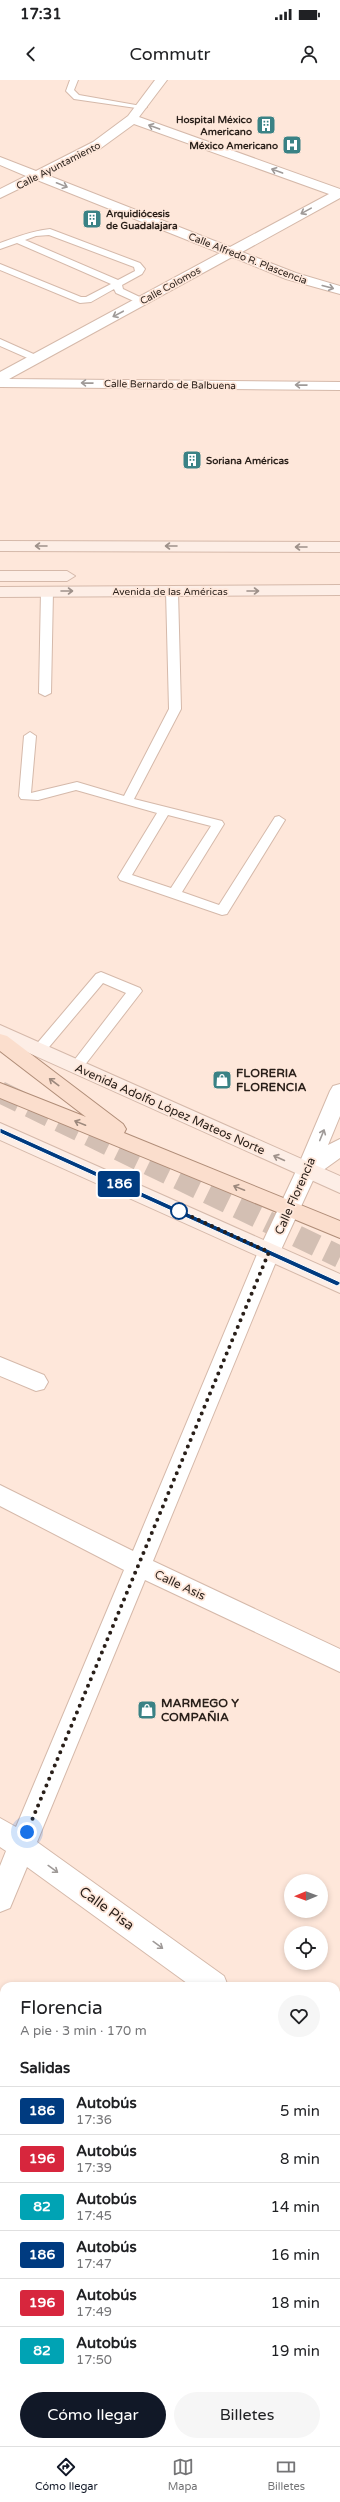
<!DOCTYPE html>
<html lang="es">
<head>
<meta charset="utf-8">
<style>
  :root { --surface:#fff; --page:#f6f6f6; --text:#202124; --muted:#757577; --line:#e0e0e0; --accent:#111827 }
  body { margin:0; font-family:"Varela Round",sans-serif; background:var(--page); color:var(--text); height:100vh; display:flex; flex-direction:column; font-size:15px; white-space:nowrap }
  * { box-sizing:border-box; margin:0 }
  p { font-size:13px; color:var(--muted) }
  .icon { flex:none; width:22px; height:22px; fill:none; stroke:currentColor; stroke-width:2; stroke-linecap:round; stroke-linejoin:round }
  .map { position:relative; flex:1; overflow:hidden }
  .drawer { position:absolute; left:0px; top:1902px; width:340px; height:464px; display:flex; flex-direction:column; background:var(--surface); border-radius:12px 12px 0 0; box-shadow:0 2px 6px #0003 }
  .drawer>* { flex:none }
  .badge { padding:0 8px; border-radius:3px; font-size:14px; line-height:26px }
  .needle { width:26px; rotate:269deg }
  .tools { position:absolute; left:284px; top:1794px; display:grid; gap:8px }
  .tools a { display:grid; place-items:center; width:44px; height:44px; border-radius:50%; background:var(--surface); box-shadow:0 2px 6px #0003; font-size:20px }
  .you { position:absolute; width:20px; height:20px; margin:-10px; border:3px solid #fff; border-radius:50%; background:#1a73e8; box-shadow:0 0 0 6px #1a73e833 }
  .map>.badge { position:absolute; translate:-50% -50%; box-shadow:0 0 0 2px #fff }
  h2 { padding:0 20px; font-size:15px; line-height:36px }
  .round { display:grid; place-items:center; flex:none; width:42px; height:42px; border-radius:21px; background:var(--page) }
  .head { display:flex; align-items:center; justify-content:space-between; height:68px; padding:0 20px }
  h1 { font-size:19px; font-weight:600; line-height:30px }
  .primary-button { display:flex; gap:8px; margin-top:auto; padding:8px 20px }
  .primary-button a { flex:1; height:46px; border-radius:24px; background:var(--accent); color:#fff; font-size:16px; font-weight:600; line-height:46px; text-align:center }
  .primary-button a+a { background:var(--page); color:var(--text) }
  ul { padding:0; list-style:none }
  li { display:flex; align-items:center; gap:12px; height:48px; padding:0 20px; border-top:1px solid var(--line) }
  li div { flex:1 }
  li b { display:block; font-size:15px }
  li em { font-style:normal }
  li .badge { min-width:44px; font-weight:700; text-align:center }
  .status { display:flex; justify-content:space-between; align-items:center; height:28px; padding:0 20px; background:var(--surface); direction:ltr }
  .status svg { height:11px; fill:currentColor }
  header { display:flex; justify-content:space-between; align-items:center; height:52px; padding:0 20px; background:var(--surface); font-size:18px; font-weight:600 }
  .tabs { display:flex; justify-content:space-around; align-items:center; height:56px; border-top:1px solid var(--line); background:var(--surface); font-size:11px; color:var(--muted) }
  .tabs a { display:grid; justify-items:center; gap:2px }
  .tabs .on { color:var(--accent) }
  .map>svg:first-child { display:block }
</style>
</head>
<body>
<div class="status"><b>17:31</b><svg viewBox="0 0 49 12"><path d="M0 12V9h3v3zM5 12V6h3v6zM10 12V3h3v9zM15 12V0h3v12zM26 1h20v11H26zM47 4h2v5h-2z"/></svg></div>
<header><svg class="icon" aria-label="back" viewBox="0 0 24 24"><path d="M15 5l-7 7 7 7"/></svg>Commutr<svg class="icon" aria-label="person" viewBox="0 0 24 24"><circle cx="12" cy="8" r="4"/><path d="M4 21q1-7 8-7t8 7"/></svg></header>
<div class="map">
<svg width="340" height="2366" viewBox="0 0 340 2366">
  <rect width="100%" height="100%" fill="#fee7da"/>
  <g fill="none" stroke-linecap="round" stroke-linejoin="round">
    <path stroke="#d3bfb3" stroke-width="22" stroke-dasharray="22 11" stroke-linecap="butt" d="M0,1012L340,1177"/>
    <g stroke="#d5b9aa" stroke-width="2">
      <path id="service" d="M70,0H78L74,10L79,15L147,27L143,29L74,19L66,11Z
        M50,149L140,183L145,189L142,194L122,205L123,209L144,219V223H138L116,213L114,209L91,222L80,223L0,190V184L81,217H86L111,204L17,163L0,169V163C17,157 31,151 50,149ZM49,155L134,187L135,191L118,200L25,160L36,156Z
        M0,259L38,276L40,278L32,280L0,266Z
        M47,508L53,511L51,613L45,616L39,613L41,511Z
        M172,508L178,511L181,629L134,719L222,741L224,744L182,812L219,825L275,737L279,736L285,740L227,834L222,835L120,800L118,797L157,733L76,710L38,720L21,719L19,716L24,656L30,652L36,656L31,713L77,702L124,716L169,629L166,511ZM168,735L211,746L171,808L132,795Z
        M101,892L140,908L142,911L81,990H71L69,987L126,913L103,903L44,973H34L32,970L34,967L96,894Z"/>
    </g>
    <g stroke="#d5b9aa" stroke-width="2">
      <path id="minor" d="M155,0H167L139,37L340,109V118L242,172L296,193L340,206V214L286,199L232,177L9,299L340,302V310L0,307V292L220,173L37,100L0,118V109L26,96L0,85V77L36,91L93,62L128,36ZM134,44L329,114L230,167L47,95L101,68Z
        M340,1004V1036L328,1065L340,1059V1078L315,1096L280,1172L153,1481L340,1569V1592L145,1500L37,1762L224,1896L228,1906H191L27,1787L10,1828L0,1832V1786L6,1771L0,1767V1738L16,1747L124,1490L0,1426V1405L133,1471L258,1172L296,1091L330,1011L333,1006Z
        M0,1277L44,1295L48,1302L44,1309L36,1311L0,1296Z
        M336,1980L340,1982V2012L336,2010Z
        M57,2362H89L88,2366H56Z
        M282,2362H316L318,2366H284Z"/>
    </g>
    <g stroke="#d5b9aa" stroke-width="2">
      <path id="secondary" d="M0,461L340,462V472L0,471Z
        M0,491H67L75,496L67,501H0Z
        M340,505V515L0,517V507Z
        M0,945L340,1096V1113L0,960Z
        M0,1043L340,1194V1213L0,1060Z"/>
    </g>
    <g stroke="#b08d78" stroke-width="2">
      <path id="primary" d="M0,954L7,956L123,1044L126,1049L124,1053L340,1141V1158L0,1018V1003L86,1037L0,971Z"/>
    </g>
    <use href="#service" fill="#fff" fill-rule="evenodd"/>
    <use href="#minor" fill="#fff" fill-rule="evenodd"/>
    <use href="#secondary" fill="#fdeee6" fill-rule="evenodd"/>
    <use href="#primary" fill="#fbdecd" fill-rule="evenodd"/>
  </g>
  <defs><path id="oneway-shaft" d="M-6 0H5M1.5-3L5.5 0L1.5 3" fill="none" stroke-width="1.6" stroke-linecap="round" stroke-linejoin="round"/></defs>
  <g stroke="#9f9a98">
    <use href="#oneway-shaft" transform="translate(154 47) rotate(-160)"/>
    <use href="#oneway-shaft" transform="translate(277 91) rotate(-160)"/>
    <use href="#oneway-shaft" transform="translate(62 105) rotate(22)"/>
    <use href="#oneway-shaft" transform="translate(306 131) rotate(151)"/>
    <use href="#oneway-shaft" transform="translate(328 207) rotate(15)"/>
    <use href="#oneway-shaft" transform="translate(118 234) rotate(152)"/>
    <use href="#oneway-shaft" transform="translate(87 303) rotate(-179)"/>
    <use href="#oneway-shaft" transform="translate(301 305) rotate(-179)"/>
    <use href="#oneway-shaft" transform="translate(322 1055) rotate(-68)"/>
    <use href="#oneway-shaft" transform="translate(53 1789) rotate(36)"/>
    <use href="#oneway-shaft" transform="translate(158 1865) rotate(36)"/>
  </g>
  <g stroke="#9e918a">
    <use href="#oneway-shaft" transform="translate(41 466) rotate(-180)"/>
    <use href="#oneway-shaft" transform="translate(171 466) rotate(-180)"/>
    <use href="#oneway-shaft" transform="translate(301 467) rotate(-180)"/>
    <use href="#oneway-shaft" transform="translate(67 511)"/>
    <use href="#oneway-shaft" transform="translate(253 511)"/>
    <use href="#oneway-shaft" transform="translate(279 1078) rotate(-156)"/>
  </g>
  <g stroke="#9c887c">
    <use href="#oneway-shaft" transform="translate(54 1002) rotate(-143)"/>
    <use href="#oneway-shaft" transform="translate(80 1043) rotate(-158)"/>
    <use href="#oneway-shaft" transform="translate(239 1108) rotate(-158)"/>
  </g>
  <path fill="#003b80" stroke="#fff" d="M0,1048L340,1202V1204L337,1206L0,1053Z"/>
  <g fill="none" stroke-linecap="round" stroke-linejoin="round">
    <path stroke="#291f19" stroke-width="4" stroke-dasharray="0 7.2" d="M27,1752L269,1172L179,1131"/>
  </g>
  <defs>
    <g id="building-square" transform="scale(1)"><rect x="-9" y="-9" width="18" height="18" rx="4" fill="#3a8285" stroke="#fee7da"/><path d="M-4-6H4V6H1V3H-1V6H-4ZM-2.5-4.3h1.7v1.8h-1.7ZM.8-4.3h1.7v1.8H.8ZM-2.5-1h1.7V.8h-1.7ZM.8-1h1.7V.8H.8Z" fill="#fff"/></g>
    <g id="hospital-square" transform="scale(1)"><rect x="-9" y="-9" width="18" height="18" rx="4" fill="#3a8285" stroke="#fee7da"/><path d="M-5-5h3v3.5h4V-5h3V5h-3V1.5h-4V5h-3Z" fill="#fff"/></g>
    <g id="shop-square" transform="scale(1)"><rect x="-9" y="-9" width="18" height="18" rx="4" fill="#3a8285" stroke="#fee7da"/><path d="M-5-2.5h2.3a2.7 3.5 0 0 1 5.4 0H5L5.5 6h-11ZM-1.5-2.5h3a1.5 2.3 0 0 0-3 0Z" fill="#fff"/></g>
  </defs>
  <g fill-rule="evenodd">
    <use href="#building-square" x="266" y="45"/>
    <use href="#hospital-square" x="292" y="65"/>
    <use href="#building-square" x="92" y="139"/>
    <use href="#building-square" x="192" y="380"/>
    <use href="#shop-square" x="222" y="1000"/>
    <use href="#shop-square" x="147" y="1630"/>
  </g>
  <circle fill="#fff" stroke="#003b80" stroke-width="2" cx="179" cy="1131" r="8"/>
  <g text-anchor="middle" stroke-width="3.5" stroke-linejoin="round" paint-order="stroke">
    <g font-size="10" font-weight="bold" fill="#291f19" stroke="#fee7da" text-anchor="end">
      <text x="252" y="43">Hospital México<tspan x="252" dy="12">Americano</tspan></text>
      <text x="278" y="69">México Americano</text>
      <text x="106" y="137" text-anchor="start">Arquidiócesis<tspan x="106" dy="12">de Guadalajara</tspan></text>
      <text x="206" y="384" text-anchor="start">Soriana Américas</text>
    </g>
    <g font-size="10" fill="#291f19" stroke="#fee7da">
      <text transform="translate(58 85) rotate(-27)" y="4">Calle Ayuntamiento</text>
      <text transform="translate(248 178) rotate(21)" y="4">Calle Alfredo R. Plascencia</text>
      <text transform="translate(170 205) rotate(-29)" y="4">Calle Colomos</text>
      <text transform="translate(170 304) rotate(1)" y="4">Calle Bernardo de Balbuena</text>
      <text x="170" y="515">Avenida de las Américas</text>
    </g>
    <g font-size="12" font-weight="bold" fill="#291f19" stroke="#fee7da" text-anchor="start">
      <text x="236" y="997">FLORERIA<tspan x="236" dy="14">FLORENCIA</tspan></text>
      <text x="161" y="1627">MARMEGO Y<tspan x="161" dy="14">COMPAÑIA</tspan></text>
    </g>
    <g font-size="12" fill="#291f19" stroke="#fee7da">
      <text transform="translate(170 1029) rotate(24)" y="4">Avenida Adolfo López Mateos Norte</text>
      <text transform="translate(295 1116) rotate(-66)" y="4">Calle Florencia</text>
      <text transform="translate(180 1505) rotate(25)" y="4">Calle Asis</text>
    </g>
    <g font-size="14" fill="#291f19" stroke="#fee7da">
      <text transform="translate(107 1828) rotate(36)" y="5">Calle Pisa</text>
    </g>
  </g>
</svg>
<div class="tools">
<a><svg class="needle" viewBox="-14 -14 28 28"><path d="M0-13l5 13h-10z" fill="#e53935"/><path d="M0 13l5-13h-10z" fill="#757577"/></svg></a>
<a><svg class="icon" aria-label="locate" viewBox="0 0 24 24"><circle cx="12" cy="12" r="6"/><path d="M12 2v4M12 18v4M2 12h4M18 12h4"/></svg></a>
</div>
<div class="you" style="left:27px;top:1752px"></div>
<b class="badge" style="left:119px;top:1104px;background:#003b80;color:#fff">186</b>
<section class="drawer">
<div class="head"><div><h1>Florencia</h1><p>A pie · 3 min · 170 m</p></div><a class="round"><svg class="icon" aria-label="heart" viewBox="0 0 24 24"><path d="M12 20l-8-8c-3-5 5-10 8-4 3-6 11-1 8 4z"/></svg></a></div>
<h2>Salidas</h2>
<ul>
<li><span class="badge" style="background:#003b80;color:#fff">186</span><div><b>Autobús</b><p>17:36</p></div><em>5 min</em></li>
<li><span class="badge" style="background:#d7263d;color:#fff">196</span><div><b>Autobús</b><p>17:39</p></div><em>8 min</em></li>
<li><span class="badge" style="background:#00a3b4;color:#fff">82</span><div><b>Autobús</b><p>17:45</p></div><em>14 min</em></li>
<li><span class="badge" style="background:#003b80;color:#fff">186</span><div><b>Autobús</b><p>17:47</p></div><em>16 min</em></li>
<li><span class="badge" style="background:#d7263d;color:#fff">196</span><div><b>Autobús</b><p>17:49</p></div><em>18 min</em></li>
<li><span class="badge" style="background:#00a3b4;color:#fff">82</span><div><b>Autobús</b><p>17:50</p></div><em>19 min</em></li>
</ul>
<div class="primary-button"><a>Cómo llegar</a><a>Billetes</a></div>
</section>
</div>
<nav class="tabs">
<a class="on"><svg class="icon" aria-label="directions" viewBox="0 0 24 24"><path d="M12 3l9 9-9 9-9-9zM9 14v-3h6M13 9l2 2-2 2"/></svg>Cómo llegar</a>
<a><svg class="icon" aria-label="map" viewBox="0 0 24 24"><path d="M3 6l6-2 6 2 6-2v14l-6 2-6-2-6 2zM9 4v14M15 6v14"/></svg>Mapa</a>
<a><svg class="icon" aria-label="tickets" viewBox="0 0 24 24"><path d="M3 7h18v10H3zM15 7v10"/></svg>Billetes</a>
</nav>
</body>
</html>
